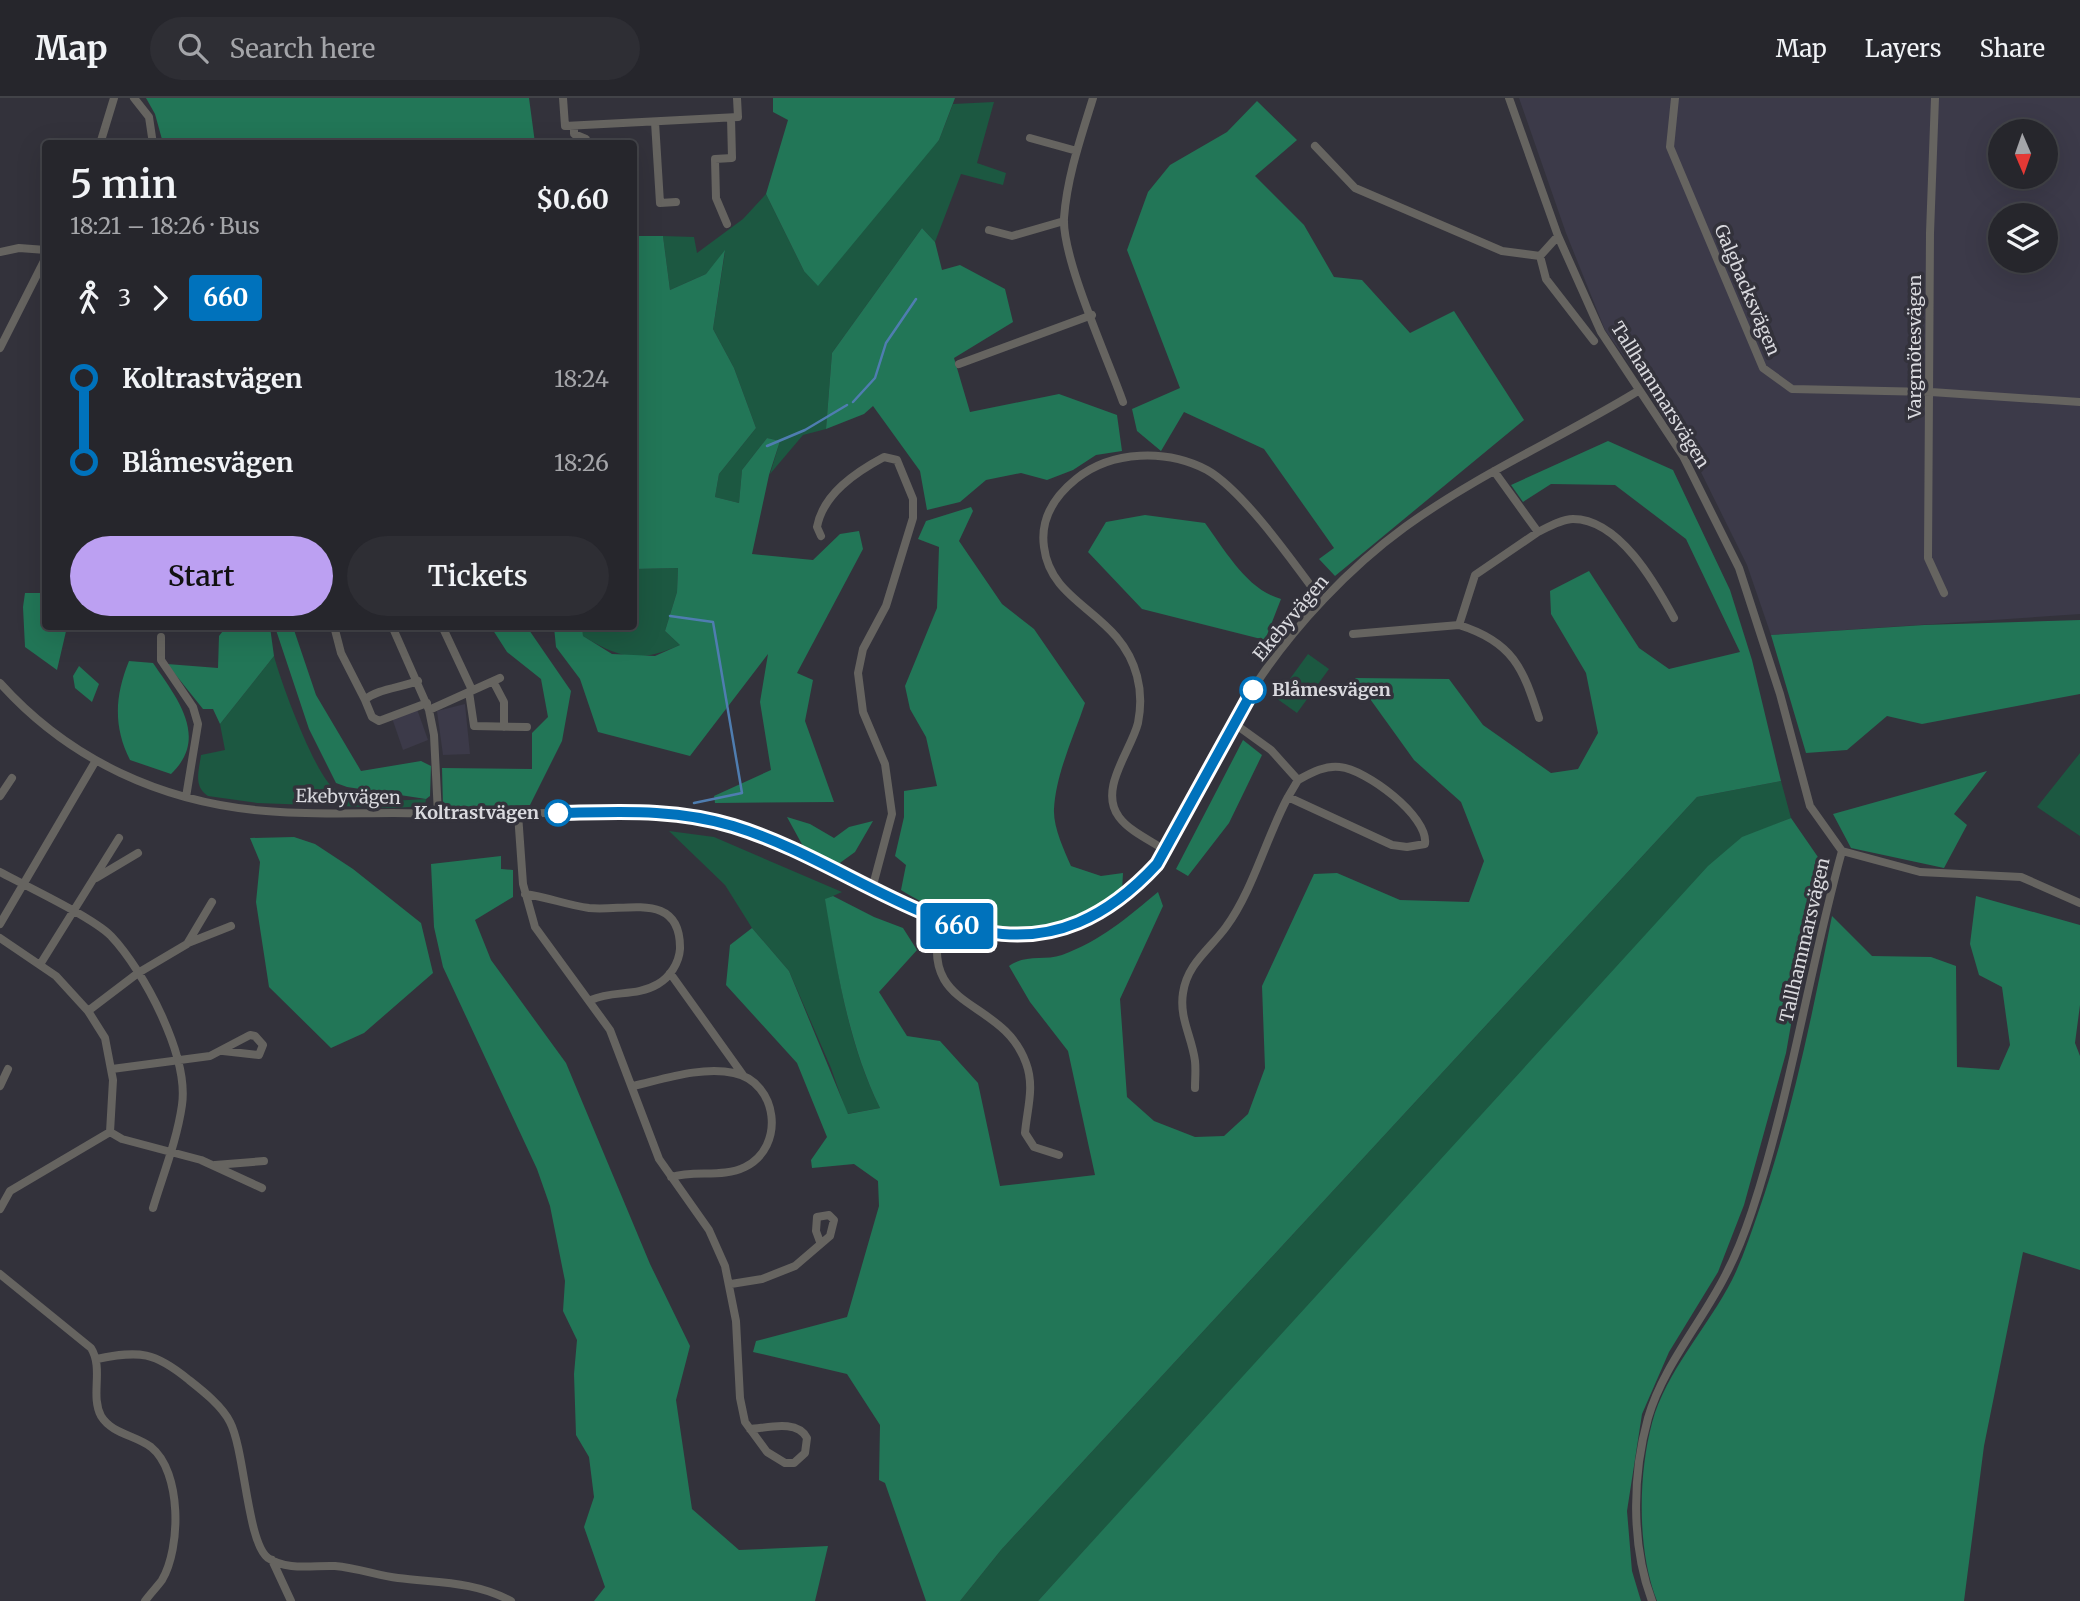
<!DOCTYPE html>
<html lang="en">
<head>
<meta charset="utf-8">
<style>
  :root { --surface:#26262c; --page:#2e2e34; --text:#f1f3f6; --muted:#a4a5a9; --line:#424348; --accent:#bca0f2 }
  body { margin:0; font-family:Merriweather,serif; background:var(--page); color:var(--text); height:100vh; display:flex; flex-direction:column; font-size:26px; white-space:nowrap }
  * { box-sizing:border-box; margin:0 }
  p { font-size:23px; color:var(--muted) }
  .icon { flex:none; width:38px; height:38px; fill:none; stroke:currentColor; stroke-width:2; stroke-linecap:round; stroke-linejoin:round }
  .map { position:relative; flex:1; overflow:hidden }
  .drawer { position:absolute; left:42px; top:42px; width:595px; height:490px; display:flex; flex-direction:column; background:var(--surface); border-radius:7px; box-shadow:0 7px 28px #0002,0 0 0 2px var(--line) }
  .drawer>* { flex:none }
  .badge { padding:0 14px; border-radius:5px; font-size:24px; line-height:46px }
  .needle { width:46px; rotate:178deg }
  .buttons { position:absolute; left:1988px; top:21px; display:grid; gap:14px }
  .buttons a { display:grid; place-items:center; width:70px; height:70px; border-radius:50%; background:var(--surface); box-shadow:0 7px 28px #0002,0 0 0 2px var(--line); font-size:35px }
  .map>.badge { position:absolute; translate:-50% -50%; box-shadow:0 0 0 4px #fff }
  .legs { display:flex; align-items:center; gap:10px; height:77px; padding:0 28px; font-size:23px }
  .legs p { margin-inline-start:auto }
  .summary { display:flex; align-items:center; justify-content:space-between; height:119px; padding:0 28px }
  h1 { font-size:38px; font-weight:600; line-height:52px }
  .button { display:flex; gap:14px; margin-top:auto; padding:14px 28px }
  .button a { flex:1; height:80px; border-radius:42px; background:var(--accent); color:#111; font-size:28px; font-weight:600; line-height:80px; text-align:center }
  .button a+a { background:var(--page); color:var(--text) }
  ul { padding:0 28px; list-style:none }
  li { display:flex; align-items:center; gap:24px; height:84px; font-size:26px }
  li i { display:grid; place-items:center; width:10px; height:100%; margin:0 9px; background:currentColor }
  li i::after { content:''; width:18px; height:18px; margin:-9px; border:5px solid; border-radius:50%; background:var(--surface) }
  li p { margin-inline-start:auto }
  li:first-child i { background:linear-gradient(#0000 50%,currentColor 0) }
  li:last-child i { background:linear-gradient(currentColor 50%,#0000 0) }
  header { display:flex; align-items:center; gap:42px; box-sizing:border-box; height:98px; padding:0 35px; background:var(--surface); border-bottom:2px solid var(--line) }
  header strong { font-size:33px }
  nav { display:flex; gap:38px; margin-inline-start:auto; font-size:24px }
  .search { width:490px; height:63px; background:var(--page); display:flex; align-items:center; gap:18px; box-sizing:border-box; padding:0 24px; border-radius:38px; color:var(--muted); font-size:26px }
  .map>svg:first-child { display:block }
</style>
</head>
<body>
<header>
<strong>Map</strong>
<div class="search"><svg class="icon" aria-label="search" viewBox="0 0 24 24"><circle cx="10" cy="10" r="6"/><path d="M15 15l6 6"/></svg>Search here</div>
<nav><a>Map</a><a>Layers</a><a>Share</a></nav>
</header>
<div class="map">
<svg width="2080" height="1503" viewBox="0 0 2080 1503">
  <rect width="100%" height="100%" fill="#33323b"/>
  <path fill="#3c3a49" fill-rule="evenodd" d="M1519,0H2080V516L1771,537L1747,467L1691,354L1605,232L1566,135ZM2000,33H2046V79H2000ZM2000,117H2046V163H2000Z
    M465,606L470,656L443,657L437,613Z
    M417,611L428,642L403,652L392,620Z"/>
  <path fill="#1c5841" d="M994,4L977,65L1006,75L1003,87L961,76L935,144L922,130L832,255L826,331L803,337L770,376L780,343L767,340L742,372L739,405L715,399L719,376L756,330L734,270L713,231L725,154L706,176L670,192L663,138L694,139L697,155L743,121L766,96L804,173L939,42L953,6Z
    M678,470L677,494L665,533L680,547C639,565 620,561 583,538L582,529L634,528V471Z
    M1308,556L1329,571L1297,615L1276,600Z
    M274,558C280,582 316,680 335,691C361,706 396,703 426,701L425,708L393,710L257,705L208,698C193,689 199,672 201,657L225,652L220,626Z
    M2080,655V738L2037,709Z
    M1781,683L1791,720L1740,741L1038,1503H960L1001,1452L1697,699Z
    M669,733L714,739L842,794L826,801C837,872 848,946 880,1010L847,1016L831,970L789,873L752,830L725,787Z"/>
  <path fill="#227657" d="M146,0H529L535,45H163L155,16Z
    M773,0H955L939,42L818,188L804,173L766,96L788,22L773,14Z
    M1257,3L1297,42L1255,78L1304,127L1334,179L1362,182L1410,235L1454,213L1524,322L1335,478L1319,461L1334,450L1264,351L1184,314L1161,353L1137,333L1132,311L1180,290L1127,152L1148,94L1170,67L1227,34Z
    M922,130L935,144L942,172L960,167L1005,191L1013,224L954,260L970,314L1059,296L1117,317L1122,353L1096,357L1073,372L1047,382L1021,375L986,382L960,404L927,412L920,373L873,308L864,316L826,331L832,255Z
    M634,138H663L670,192L706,176L725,152L713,231L734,270L756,330L719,376L715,399L739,405L742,372L767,340L780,343L769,377L752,456L813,462L840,436L859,433L863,451L797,575L813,582L805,623L834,704L715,705L714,698L771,672L760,604L768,556L690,658L598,634L580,581L556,549L554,529H582L583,538L612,556L655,558L680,547L665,533L677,494L678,470L634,471Z
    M1608,343L1673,372L1730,492L1752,562L1781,683L1697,699L1001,1452L960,1503H926L885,1385L879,1382L880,1327L847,1276L753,1254L756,1243L847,1219L879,1108L878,1083L854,1066L812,1070L811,1062L827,1039L797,965L726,887L730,847L752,830L789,873L848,1016L880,1010C848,945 837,872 825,801L833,798L874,819L903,830L917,852L879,894L907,938L940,943L978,985L1000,1088L1095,1077L1068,953L1030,904L1009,868C1025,856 1044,863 1062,857C1100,843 1127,820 1158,794L1163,808L1120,901L1127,999L1154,1023L1195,1039L1224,1038L1248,1016L1265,970L1262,888L1314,776L1337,775L1400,802L1469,804L1484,763L1461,704L1414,662L1355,580L1449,581L1483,627L1551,675L1578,671L1598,635L1586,575L1551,516L1550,493L1589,473L1639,550L1669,571L1740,554L1686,441L1615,387L1551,386L1523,404L1511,387Z
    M971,409L973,413L959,443L1002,506L1034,531L1085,605C1074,638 1056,675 1054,711C1053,729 1064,752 1071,768L1101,778L1123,775L1122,793C1108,801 1095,811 1080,817C1020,842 953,825 901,792L906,767L895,758L904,719V693L937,688L926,639L910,611L905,588L937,510L939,449L918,441L926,423Z
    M1145,417L1205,425C1225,452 1247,492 1281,501L1265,542L1142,511L1088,454L1106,424Z
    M25,495H45L46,528L67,529L57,572L25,549L23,509Z
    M2080,522V596L1922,626L1887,618L1847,652L1806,655L1771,537L1924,527Z
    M226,529H270L274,558L220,626L213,611H203L167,566L218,570L219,538Z
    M275,529H293L316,597L361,673L421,663L431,668L430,698L426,701L347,689L336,685L309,631Z
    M491,529H527L571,593L562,643L530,707L443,709L442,670L532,671V635L548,619L541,581L507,554Z
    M129,563L153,565C176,599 210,639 171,676L130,662C113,628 115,598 129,563Z
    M79,568L99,586L92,604L75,590L73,578Z
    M1243,642L1262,657L1229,725L1188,778L1176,771Z
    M1987,673L1954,716L1967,727L1944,770L1851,750L1833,716Z
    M787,719L810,726L834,740L849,729L873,723L855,754L837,767L804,750Z
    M1791,720L1820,762L1786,955L1744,1107L1718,1174L1669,1254L1642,1316L1627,1413L1632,1473L1641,1503H1038L1708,768L1742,739Z
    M294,739L315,746L353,771L421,825L433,875L364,935L331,950L269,889L256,804L260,764L250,740Z
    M501,758V771L513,772V799L475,822L491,862L566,965L650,1166L690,1248L676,1302L692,1411L739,1452L828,1448L815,1503H594L605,1489L584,1429L594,1399L589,1359L576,1337L574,1276L577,1242L563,1213L565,1183L550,1108L537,1071L443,869L434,829L431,766Z
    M1976,798L2080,827V907L2075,945L2080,958V1172L2023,1154L1984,1348L1964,1503H1657C1637,1453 1638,1377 1652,1325C1666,1273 1708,1229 1732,1182C1743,1160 1751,1135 1759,1112C1792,1017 1812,917 1832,818L1872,858L1931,859L1956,868L1957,969L1999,972L2010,947L2002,889L1979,877L1970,846Z"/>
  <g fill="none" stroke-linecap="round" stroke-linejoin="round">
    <path stroke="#4f7db0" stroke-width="2.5" d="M853,304L875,280L886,245L916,201
      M767,348L805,332L847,307
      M670,518L713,524L742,695L694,705"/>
    <path stroke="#666460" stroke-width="8" d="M134,0L149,19L153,46
      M563,0L565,28L738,19L737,0
      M1093,0C1081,39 1067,79 1064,120C1062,161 1108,261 1123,304
      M1509,0L1558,138L1601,234L1683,358L1739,470L1780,596L1810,708L1842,753
      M1675,0L1670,49L1763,270L1792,291L1931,294L2080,304
      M1935,0L1930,135L1928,460L1944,495
      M655,24L660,105L676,104
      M574,28V36L586,41V46
      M1030,40L1077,53
      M100,46L114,0
      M1315,48L1355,90L1502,153L1540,158L1558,138
      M727,126L716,100L715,61L732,60L731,20
      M989,132L1012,138L1064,123
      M0,154L19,150L46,152
      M1540,158L1546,181L1594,243
      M0,250L46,159
      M959,266L1092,217
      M1494,373L1538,434C1548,429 1562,421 1573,421C1619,421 1655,485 1674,520
      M1538,434L1475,477L1459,527C1513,544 1523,570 1539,620
      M821,438L817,429C823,396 856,374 884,359L897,362L913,401V420L886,508L863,551L858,575L863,614L885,666L892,716L872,791
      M334,528L341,555L365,602
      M392,528L429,612L434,637L438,716
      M442,528L472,592
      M1353,536L1459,527
      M161,539V562L193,609L198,626L186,699
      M418,583C403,589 374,592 365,602L372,619L379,623L427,605
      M493,583L504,604V629
      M0,585C69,662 163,705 266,713C308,717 351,715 393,715C478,716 563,715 649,714C682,716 716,721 748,733C891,787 1020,916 1157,767C1197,710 1219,643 1256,586C1294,528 1350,469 1405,429C1478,376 1561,340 1638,293
      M469,594L474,628L527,629
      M429,612L500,580
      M0,698L12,680
      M1288,699L1298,682
      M518,716L523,786L535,829L610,932L659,1061L709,1132L725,1168L736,1223L740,1300L745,1324L767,1354L785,1365H794L805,1355L807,1340C797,1321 767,1330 750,1331
      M1166,753C1152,743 1130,734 1119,719C1098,691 1131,653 1138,625C1141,610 1141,593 1137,578C1120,513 1051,508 1044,449C1040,421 1055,398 1076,381C1112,352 1167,351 1207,372C1244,393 1296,468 1322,503
      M1842,753L1920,774L2021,779L2080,805
      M0,774C26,788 92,819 111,838C144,873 189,958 182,1007C177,1042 163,1077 153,1110
      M96,780L138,755
      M525,796C547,799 567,807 589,810C625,814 681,792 680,851C679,865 670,879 658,886C636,899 613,892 591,902
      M941,823C917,915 1002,898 1026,965C1035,989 1027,1011 1025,1035L1034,1049L1059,1057
      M0,826L95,664
      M0,840L56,878L88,913L105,940L113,982L110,1034
      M188,845L231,828
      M41,865L119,740
      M670,875L743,977
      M88,913L138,875L187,846L212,804
      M112,971L210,958L250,937L255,938L263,947L259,957L223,953
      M0,988L8,971
      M633,988C664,981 702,968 734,975C778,984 786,1049 745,1069C723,1080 695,1072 671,1079
      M1195,990C1195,981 1196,972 1195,963C1192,939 1179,920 1183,895C1187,866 1210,851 1226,829C1253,792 1266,740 1288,699L1392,747L1407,749L1425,746C1429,718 1365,671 1340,669C1325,667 1311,675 1298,682L1271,652L1235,626
      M215,1067L264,1063
      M0,1111L10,1093L110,1034L122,1041L201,1062L262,1090
      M0,1176L91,1250C104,1271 90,1297 101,1318C112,1336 135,1337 151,1349C182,1374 181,1450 162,1482C157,1489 150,1496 145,1503
      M731,1186L762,1181L795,1168L830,1138L834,1122L829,1117L817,1119L816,1133L820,1144
      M97,1261C140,1252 155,1254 189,1282C203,1293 222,1308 230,1324C245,1353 247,1444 268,1460C287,1473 314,1467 335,1468C357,1470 377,1477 398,1480C438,1485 474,1483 511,1503
      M272,1462L291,1503
      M1652,1503C1631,1448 1632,1377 1648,1320C1663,1268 1702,1224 1726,1176C1736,1157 1745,1134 1752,1113C1791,995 1809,872 1842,753"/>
  </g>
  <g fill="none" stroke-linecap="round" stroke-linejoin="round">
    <g stroke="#fff" stroke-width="16">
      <path id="line-1" d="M558,715C617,714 675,710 733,728C884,774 1011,924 1157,766L1253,592"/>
    </g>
    <use href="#line-1" stroke="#0072bc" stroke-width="10"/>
  </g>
  <g fill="#fff" stroke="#0072bc" stroke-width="3.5">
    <circle cx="1253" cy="592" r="12"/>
    <circle cx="558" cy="715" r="12"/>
  </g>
  <g text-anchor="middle" stroke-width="7" stroke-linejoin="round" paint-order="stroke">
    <g font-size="18" fill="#d9d9de" stroke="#33323b">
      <text transform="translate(1747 192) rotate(67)" y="6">Galgbacksvägen</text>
      <text transform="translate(1915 249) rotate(-90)" y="6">Vargmötesvägen</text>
      <text transform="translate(1660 297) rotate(58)" y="6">Tallhammarsvägen</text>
      <text transform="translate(1291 520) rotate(-50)" y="6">Ekebyvägen</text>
      <text transform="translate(348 699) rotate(1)" y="6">Ekebyvägen</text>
      <text transform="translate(1805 842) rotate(-77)" y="6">Tallhammarsvägen</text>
    </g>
    <g font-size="18" font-weight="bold" fill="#d9d9de" stroke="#33323b" text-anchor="start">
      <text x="1272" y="598">Blåmesvägen</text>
      <text x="539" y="721" text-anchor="end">Koltrastvägen</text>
    </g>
  </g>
</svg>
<div class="buttons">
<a><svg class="needle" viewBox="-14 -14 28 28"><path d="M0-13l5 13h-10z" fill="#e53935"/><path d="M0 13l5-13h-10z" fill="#a4a5a9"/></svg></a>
<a><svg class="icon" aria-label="layers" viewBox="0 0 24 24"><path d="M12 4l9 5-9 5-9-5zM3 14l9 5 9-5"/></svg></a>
</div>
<b class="badge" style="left:957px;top:828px;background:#0072bc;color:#fff">660</b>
<section class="drawer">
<div class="summary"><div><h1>5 min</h1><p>18:21 – 18:26 · Bus</p></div><b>$0.60</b></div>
<div class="legs"><svg class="icon" aria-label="walk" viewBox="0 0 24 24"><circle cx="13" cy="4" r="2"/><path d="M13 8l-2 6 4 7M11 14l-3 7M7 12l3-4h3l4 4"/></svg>3<svg class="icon" aria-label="forward" viewBox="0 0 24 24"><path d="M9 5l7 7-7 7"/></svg><b class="badge" style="background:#0072bc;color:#fff">660</b></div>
<ul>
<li><i style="color:#0072bc"></i><b>Koltrastvägen</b><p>18:24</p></li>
<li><i style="color:#0072bc"></i><b>Blåmesvägen</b><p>18:26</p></li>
</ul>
<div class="button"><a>Start</a><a>Tickets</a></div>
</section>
</div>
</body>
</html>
